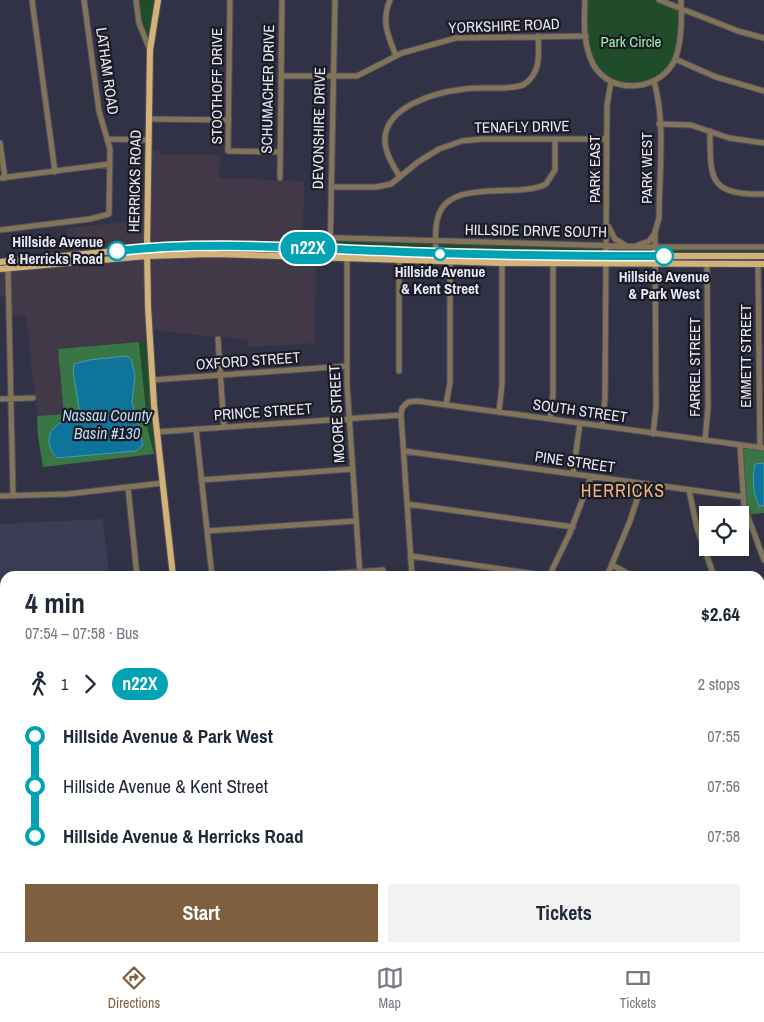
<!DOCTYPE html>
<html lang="en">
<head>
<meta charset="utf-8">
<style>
  :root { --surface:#fff; --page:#f2f2f3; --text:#1f2937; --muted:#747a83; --line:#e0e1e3; --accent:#805f3f }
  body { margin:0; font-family:"Archivo Narrow",sans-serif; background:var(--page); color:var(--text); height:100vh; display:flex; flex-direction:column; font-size:19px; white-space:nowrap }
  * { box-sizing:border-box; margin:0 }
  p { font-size:16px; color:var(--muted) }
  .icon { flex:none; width:28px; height:28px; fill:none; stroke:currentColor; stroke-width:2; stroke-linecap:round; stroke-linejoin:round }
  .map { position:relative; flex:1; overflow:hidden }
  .panel { position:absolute; left:0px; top:571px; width:765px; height:381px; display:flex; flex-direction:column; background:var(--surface); border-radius:15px 15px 0 0; box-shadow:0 2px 8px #0003 }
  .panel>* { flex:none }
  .badge { padding:0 10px; border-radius:16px; font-size:18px; line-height:32px }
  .tools { position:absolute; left:699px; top:506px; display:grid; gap:10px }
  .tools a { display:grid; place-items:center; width:50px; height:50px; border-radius:0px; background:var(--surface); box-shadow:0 2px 8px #0003; font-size:25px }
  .map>.badge { position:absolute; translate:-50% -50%; box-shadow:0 0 0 2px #fff }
  .legs { display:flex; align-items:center; gap:8px; height:55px; padding:0 25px; font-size:16px }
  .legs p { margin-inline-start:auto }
  .head { display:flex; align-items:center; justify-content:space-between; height:85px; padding:0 25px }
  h1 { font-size:28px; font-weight:700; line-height:38px }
  .primary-button { display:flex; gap:10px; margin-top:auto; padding:10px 25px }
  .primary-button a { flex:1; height:58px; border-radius:0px; background:var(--accent); color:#fff; font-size:20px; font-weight:700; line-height:58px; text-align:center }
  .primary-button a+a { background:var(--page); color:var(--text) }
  ul { padding:0 25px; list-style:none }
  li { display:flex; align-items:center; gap:18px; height:50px; font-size:19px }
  li i { display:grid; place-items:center; width:8px; height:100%; margin:0 6px; background:currentColor }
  li i::after { content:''; width:12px; height:12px; margin:-6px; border:4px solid; border-radius:50%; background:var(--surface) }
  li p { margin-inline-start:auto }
  li:first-child i { background:linear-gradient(#0000 50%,currentColor 0) }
  li:last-child i { background:linear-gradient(currentColor 50%,#0000 0) }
  .tabs { display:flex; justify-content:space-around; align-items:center; height:70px; border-top:1px solid var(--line); background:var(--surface); font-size:14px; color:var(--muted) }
  .tabs a { display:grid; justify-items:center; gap:2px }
  .tabs .on { color:var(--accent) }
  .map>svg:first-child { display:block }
</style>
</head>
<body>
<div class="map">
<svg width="764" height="952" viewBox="0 0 764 952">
  <rect width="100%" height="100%" fill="#323247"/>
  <path fill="#413848" d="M149,150H160V154L220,155L219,178L304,181L303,237L316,259L315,343L248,347L247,340L149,330V341L58,349L64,414L37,416L26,315L9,316L7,296L0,297V269L8,268V261L69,255L66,228L147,220Z"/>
  <path fill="#3c3c56" d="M103,519L109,576H5V672L0,671V524Z
    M282,948H405L406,952H281Z"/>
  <path fill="#204c29" d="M137,0H156L151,33L145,34Z
    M585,0H659L682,9L675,59L654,81L633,86L603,76L590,57L584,18Z
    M303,237L764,247V256H508L310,248Z
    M149,341L160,454H154L148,431L139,342Z"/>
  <path fill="#387644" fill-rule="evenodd" d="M139,342L148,431L154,454L43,467L38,436L37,416L64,414L58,349ZM126,356L131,359L135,376L132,402L143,445L136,451H123L57,425L79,416L80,402L74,373Z
    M740,445L764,448V463H759L754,469L756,501L759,506H764V513L746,515Z
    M5,908V948H54L51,952H0V915Z"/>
  <path fill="#0f7499" stroke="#5097b5" d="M126,356L131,359L135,376L132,402L143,445L136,451L57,458C48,449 45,436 56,426C61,421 73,419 79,416C80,401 71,374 74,364L89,360Z
    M764,463V506H759C753,496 752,475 755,464Z"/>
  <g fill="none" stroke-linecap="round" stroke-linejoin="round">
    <g stroke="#4f4f63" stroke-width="7">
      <path id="minor" d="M32,0L55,172
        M136,0L139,23L150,50
        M230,0L228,151L280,152
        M390,0C381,21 388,36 396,56
        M585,0C584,20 583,45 593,64C611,97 663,91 676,57C682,39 682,19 681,0
        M659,0L738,31L764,38
        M675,59L716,77L764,91
        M281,76H357L402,53L456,38L586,36
        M149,119L229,120
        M659,124L691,125L729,138L764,143
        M710,131C710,180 709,195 764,194
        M107,139L149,140
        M0,143L5,178
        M400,177C394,167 386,155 385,142C383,106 437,92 465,89C484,86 504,91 523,85C541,74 539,55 538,36
        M0,178L110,164
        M280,178L282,0
        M331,187H376L391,184L418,162L439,149L462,141L482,139H607
        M608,226L615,239L625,245
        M0,230L90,219L109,214L110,149L99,111L84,0
        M307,237L656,247H764
        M638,245L649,241L655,233
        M347,250V384L360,576
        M436,255C436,243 434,229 438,217C449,177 519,199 546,184L555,170V139
        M330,257L335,0
        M399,260V371
        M758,264L760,448
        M8,267L13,495
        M218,339L224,427
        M152,380L347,366
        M0,399L33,398
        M446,405L450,382V261
        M499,412L502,384V263
        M550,419L553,394V263
        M602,426L605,398L607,105L611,82
        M196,429L212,576
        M157,432L401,415
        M653,434L656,408L655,232L659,218C659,174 666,124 654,81
        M705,440L708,407L707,264
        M740,445L744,506L764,560
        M404,451L743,497
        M573,474L580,423
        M201,480L353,469
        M128,487L137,576
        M689,490L697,528L714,576
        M0,496L68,494L163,483
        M407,504L573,527
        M207,531L356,521
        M411,556L549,576
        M612,565L633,576
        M299,576L383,570
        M412,576L401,415L402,408L408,402L417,401L764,448
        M549,576L569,535L591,477
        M607,576L630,521L642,484
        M760,627H764
        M0,671L5,672
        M760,684H764
        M0,776H5
        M760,813H764
        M0,829L5,830
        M760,871H764
        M760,924H764
        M111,948L112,952
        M168,948L171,952
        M439,948V952
        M551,948L554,952
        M51,952L54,948"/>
    </g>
    <g stroke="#4f4f63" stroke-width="8">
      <path id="major" d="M158,0L150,50L147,248L148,307L154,405L173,576
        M0,262L147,248L214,246L508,256H764
        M0,269L147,256L214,254L502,263L764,264
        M0,915L5,908
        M595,948L598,952"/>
    </g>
    <use href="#minor" stroke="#837458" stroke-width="5"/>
    <use href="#major" stroke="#d2b276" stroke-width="6"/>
  </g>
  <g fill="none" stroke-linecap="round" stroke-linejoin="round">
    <g stroke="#fff" stroke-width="11">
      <path id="line-1" d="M117,251C205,241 295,248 383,251C476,255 570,256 664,256"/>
    </g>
    <use href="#line-1" stroke="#00a3b4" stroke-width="8"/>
  </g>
  <g fill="#fff" stroke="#00a3b4" stroke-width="2.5">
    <circle cx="117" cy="251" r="9"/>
    <circle cx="440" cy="254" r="6"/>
    <circle cx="664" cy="256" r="9"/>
  </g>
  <g text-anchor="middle" stroke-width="4.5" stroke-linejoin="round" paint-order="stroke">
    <g font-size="15" fill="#e8e9f7" stroke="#1b1b25">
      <text transform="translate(504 26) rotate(-2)" y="5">YORKSHIRE ROAD</text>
      <text transform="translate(107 71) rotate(82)" y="5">LATHAM ROAD</text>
      <text transform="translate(217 86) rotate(-90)" y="5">STOOTHOFF DRIVE</text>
      <text transform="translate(268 89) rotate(-89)" y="5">SCHUMACHER DRIVE</text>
      <text transform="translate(522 127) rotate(-1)" y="5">TENAFLY DRIVE</text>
      <text transform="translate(319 128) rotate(-89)" y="5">DEVONSHIRE DRIVE</text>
      <text transform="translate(647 168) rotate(-90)" y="5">PARK WEST</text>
      <text transform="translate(595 169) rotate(-90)" y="5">PARK EAST</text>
      <text transform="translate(135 181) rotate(-89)" y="5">HERRICKS ROAD</text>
      <text transform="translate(536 231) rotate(1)" y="5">HILLSIDE DRIVE SOUTH</text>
      <text transform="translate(746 356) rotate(-90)" y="5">EMMETT STREET</text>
      <text transform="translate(248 361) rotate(-4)" y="5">OXFORD STREET</text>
      <text transform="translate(695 367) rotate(-90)" y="5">FARREL STREET</text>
      <text transform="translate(580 411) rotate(8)" y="5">SOUTH STREET</text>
      <text transform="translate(263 412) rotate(-4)" y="5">PRINCE STREET</text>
      <text transform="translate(337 414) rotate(-93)" y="5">MOORE STREET</text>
      <text transform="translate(575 462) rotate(8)" y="5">PINE STREET</text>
    </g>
    <g font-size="15" fill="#99f0a7" stroke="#1b1b25">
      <text x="631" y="47">Park Circle</text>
    </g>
    <g font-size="15" font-weight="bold" fill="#e8e9f7" stroke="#1b1b25">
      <text x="103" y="247" text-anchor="end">Hillside Avenue<tspan x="103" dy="17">&amp; Herricks Road</tspan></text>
      <text x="440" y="277">Hillside Avenue<tspan x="440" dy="17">&amp; Kent Street</tspan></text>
      <text x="664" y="282">Hillside Avenue<tspan x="664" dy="17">&amp; Park West</tspan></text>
    </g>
    <g font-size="16" font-style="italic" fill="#b6dff4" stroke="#1b1b25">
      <text x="107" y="421">Nassau County<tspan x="107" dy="18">Basin #130</tspan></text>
    </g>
    <g font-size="18" letter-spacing="1" fill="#f0b57c" stroke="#1b1b25">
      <text x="623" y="497">HERRICKS</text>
    </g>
  </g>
</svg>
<div class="tools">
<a><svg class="icon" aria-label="locate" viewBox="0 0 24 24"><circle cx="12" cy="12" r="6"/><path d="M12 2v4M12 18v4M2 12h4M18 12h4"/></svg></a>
</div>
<b class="badge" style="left:308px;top:248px;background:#00a3b4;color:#fff">n22X</b>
<section class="panel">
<div class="head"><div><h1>4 min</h1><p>07:54 – 07:58 · Bus</p></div><b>$2.64</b></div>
<div class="legs"><svg class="icon" aria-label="walk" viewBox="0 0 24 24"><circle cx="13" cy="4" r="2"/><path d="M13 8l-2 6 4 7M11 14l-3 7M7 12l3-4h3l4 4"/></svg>1<svg class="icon" aria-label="forward" viewBox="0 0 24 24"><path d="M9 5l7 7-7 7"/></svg><b class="badge" style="background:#00a3b4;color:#fff">n22X</b><p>2 stops</p></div>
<ul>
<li><i style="color:#00a3b4"></i><b>Hillside Avenue &amp; Park West</b><p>07:55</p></li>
<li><i style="color:#00a3b4"></i><span>Hillside Avenue &amp; Kent Street</span><p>07:56</p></li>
<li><i style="color:#00a3b4"></i><b>Hillside Avenue &amp; Herricks Road</b><p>07:58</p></li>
</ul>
<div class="primary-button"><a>Start</a><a>Tickets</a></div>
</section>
</div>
<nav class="tabs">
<a class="on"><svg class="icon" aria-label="directions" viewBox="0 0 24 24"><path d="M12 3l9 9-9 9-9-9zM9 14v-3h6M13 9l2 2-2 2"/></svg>Directions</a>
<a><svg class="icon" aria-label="map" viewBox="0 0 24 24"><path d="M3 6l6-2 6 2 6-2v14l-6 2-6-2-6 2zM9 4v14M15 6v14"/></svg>Map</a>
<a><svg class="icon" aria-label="tickets" viewBox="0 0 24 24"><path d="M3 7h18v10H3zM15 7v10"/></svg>Tickets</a>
</nav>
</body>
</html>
